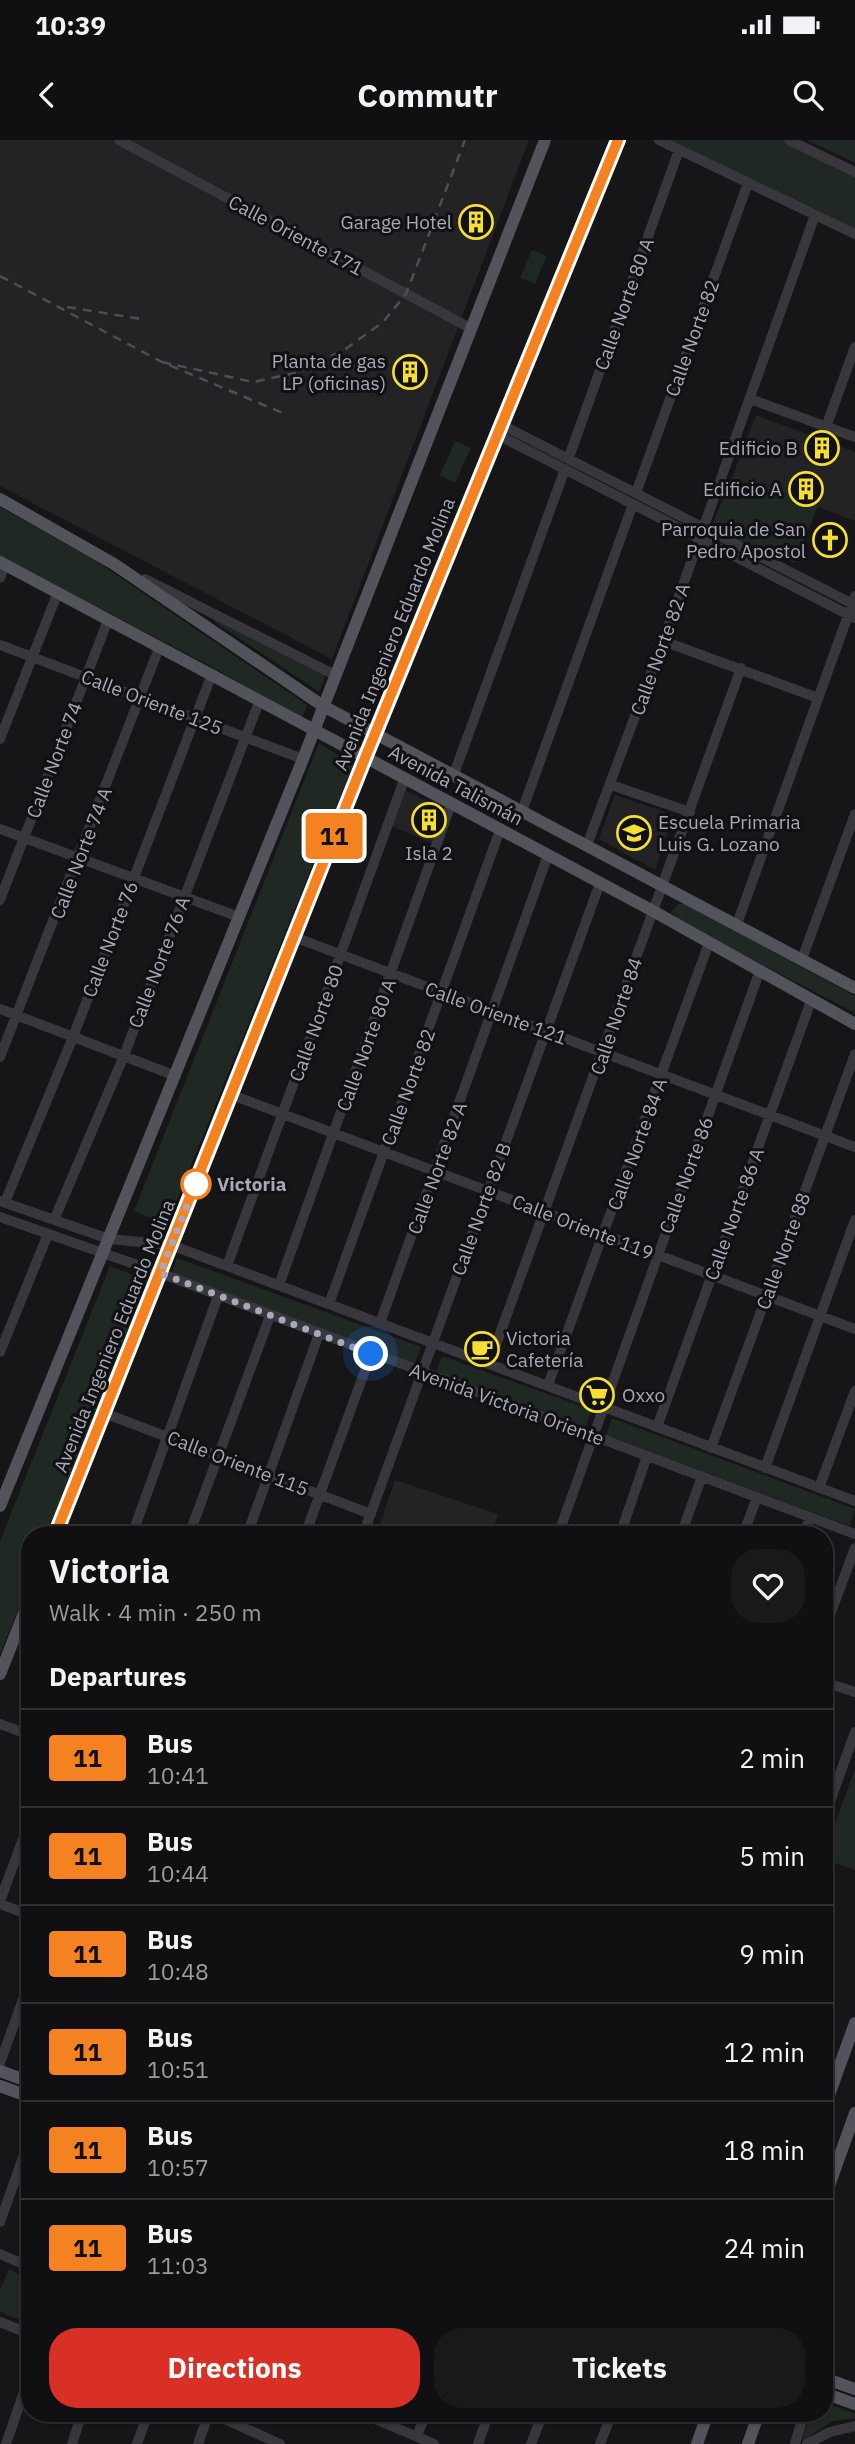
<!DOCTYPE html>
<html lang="en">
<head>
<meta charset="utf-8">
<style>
  :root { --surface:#101012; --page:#19191b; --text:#f1f3f6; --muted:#9c9d9f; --line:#303032; --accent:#d93025 }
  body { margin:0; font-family:"IBM Plex Sans",sans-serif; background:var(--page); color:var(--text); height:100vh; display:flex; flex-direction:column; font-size:26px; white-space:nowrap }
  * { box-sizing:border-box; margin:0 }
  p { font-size:23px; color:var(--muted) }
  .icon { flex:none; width:38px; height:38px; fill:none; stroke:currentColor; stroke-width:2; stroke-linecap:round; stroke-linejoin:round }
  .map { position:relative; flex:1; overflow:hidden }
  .panel { position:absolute; left:21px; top:1386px; width:812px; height:896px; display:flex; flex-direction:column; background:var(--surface); border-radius:28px; box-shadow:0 2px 5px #0004,0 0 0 2px var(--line) }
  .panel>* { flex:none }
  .badge { padding:0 14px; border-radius:5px; font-size:24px; line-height:46px }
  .you { position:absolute; width:35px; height:35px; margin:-18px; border:5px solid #fff; border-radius:50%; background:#1a73e8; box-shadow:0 0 0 10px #1a73e833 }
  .map>.badge { position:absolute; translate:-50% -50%; box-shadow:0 0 0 4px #fff }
  h2 { padding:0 28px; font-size:26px; line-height:63px }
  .round { display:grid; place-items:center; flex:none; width:74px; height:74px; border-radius:28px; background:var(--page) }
  .overview { display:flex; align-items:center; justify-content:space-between; height:119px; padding:0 28px }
  h1 { font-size:33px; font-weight:700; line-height:52px }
  .action { display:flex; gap:14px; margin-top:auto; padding:14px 28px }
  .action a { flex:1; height:80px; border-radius:28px; background:var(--accent); color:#fff; font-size:28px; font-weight:700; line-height:80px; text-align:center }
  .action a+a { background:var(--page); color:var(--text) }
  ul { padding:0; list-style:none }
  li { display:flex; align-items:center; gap:21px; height:98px; padding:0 28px; border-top:2px solid var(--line) }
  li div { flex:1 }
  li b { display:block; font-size:26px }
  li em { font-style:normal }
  li .badge { min-width:77px; font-weight:700; text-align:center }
  .status { display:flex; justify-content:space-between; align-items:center; height:49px; padding:0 35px; background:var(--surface); direction:ltr }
  .status svg { height:19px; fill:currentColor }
  header { display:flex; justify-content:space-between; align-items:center; height:91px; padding:0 28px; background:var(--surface); font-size:32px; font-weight:700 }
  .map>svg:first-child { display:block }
</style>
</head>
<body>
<div class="status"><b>10:39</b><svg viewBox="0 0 49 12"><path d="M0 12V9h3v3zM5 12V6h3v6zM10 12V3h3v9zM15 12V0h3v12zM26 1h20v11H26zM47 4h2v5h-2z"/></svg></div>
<header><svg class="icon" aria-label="back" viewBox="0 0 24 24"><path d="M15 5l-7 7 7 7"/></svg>Commutr<svg class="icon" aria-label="search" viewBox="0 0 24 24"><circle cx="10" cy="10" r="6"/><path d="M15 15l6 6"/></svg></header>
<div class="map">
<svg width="855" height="2304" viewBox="0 0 855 2304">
  <rect width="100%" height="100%" fill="#161618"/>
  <path fill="#232225" d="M0,0H529L332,519L0,346Z
    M756,275L855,312V381L733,335Z
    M402,649L446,670L434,704L389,685Z
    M615,655L673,675L655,730L599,699Z
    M395,1340L498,1374L491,1395H376Z"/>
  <path fill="#202823" d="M661,0H792L855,30V90Z
    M807,0H855V23Z
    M532,110L547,116L535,144L520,138Z
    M455,301L471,308L455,343L440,335Z
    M733,335L818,366L795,423L711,388Z
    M0,367L96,421L307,565L302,578L203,522L0,416Z
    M211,475L326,534L319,552L215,482Z
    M319,603L353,625L167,1085L134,1071Z
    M678,764H685L855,856V873L686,785L671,772Z
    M177,1118L421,1207L415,1224L171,1135Z
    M110,1126L149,1141L48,1395H30V1440L0,1514V1401Z
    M442,1216L592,1270L585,1287L436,1232Z
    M612,1278L855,1369L850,1386L606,1295Z
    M855,1629V1730L824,1719V1715Z
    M9,2129L30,2139V2185L0,2171V2150Z
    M824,2262L855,2274V2278L833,2281L802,2301L810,2273H824Z"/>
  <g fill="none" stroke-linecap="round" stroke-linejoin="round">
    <path stroke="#37373d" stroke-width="10" d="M119,0L472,189
      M659,0L855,94
      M789,0L855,32
      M750,259L855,297
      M500,284L855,465
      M826,287L855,207
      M496,294L855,478
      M569,317L679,10
      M636,353L748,43
      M0,438L5,425
      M145,439L335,535
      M663,501L818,558
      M0,505L303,619
      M0,599L58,452
      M454,634L565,329
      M611,645L690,672
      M522,671L633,364
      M0,689L239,777
      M587,705L663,501L815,75
      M0,760L108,480
      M737,784L855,456
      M294,797L855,1007
      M802,819L855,674
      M0,869L176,936
      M0,917L159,508
      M232,955L855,1189
      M0,1061L109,1099L171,1105L855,1361
      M5,1062L73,897L212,534
      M0,1077L160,1133L855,1394
      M54,1080L123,918L259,562
      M227,1126L404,640
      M279,1145L451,664
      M329,1164L500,690
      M380,1183L548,715
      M0,1212L48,1094
      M489,1224L741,528
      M548,1245L709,803
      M104,1273L371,1374
      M657,1287L811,861
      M711,1308L855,914
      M765,1328L855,1080
      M819,1348L855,1251
      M132,1395L218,1156
      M189,1395L270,1176
      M247,1395L319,1194
      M305,1395L371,1214
      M363,1395L600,743
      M558,1395L759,833
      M620,1395L647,1316
      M681,1395L702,1336
      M743,1395L757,1357
      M804,1395L810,1377
      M824,1491L855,1408
      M824,1542L855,1552
      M0,1584L30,1595
      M824,1678L855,1592
      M0,1761L30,1680
      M0,1764L30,1775
      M0,1923L30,1840
      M0,2082L30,1998
      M0,2114L30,2127
      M0,2182L30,2194
      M211,2273L280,2304
      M361,2273L434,2304
      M417,2296L426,2273
      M6,2304L30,2234
      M72,2304L82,2273
      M137,2304L148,2273
      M198,2304L209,2273
      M478,2304L489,2273
      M531,2304L543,2273
      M600,2304L612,2273
      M795,2304L804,2273
      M807,2304L830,2292L855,2286"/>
    <path stroke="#53535c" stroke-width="12" d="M0,359L114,424L323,566L855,848
      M0,422L653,771L855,884
      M0,1366L303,619L545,0
      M55,1395L365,618L618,0
      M0,1534L30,1458
      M0,1931L30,1942
      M0,1946L30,1957
      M824,1969L855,1883
      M824,2060L855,1973
      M824,2238L855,2249
      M824,2253L855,2264
      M697,2304L708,2273
      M748,2304L759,2273"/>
    <path stroke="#4e4e56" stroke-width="2.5" stroke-dasharray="9 7" stroke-linecap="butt" d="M0,136L162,222L285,274
      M67,167L141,179
      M162,222L253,242L300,232L347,208L383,182L406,154L465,0"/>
  </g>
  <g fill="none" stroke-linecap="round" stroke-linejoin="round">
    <g stroke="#fff" stroke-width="16">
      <path id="line" d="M55,1395L365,618L618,0"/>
    </g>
    <use href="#line" stroke="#f58220" stroke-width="10"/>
    <path stroke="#a8a9b8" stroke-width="7" stroke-dasharray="0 12.6" d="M196,1044L160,1133L371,1214"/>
  </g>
  <defs>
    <g id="building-ring" transform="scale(1.75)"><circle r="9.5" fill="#111113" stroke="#f4df32" stroke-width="1.5"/><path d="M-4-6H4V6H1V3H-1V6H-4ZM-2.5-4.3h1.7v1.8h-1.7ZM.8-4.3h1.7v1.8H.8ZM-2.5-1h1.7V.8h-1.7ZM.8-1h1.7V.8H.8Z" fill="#f4df32"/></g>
    <g id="church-ring" transform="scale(1.75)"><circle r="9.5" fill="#111113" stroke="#f4df32" stroke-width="1.5"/><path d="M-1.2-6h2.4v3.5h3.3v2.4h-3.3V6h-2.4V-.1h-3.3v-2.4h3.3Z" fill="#f4df32"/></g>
    <g id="school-ring" transform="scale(1.75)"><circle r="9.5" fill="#111113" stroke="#f4df32" stroke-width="1.5"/><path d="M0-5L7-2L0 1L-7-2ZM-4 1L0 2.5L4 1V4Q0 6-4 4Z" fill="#f4df32"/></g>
    <g id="cafe-ring" transform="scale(1.75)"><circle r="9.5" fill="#111113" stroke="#f4df32" stroke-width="1.5"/><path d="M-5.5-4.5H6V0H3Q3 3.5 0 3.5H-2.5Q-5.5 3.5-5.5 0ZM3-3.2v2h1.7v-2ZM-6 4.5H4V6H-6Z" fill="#f4df32"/></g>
    <g id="supermarket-ring" transform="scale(1.75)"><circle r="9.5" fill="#111113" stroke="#f4df32" stroke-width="1.5"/><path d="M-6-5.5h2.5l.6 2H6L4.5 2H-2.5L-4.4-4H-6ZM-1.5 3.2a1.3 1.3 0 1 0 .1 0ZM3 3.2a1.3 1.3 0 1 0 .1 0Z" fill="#f4df32"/></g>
  </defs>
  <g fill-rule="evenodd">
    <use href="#building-ring" x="476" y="82"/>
    <use href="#building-ring" x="410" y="232"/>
    <use href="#building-ring" x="822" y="308"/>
    <use href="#building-ring" x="806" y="349"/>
    <use href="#church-ring" x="830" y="400"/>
    <use href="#building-ring" x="429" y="680"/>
    <use href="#school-ring" x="634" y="693"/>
    <use href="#cafe-ring" x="482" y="1209"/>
    <use href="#supermarket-ring" x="597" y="1255"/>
  </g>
  <circle fill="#fff" stroke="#f58220" stroke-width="3.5" cx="196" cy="1044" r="14"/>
  <g text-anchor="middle" stroke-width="6" stroke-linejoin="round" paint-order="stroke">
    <g font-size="19" fill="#a8a9b8" stroke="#111113" text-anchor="end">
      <text x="452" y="89">Garage Hotel</text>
      <text x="386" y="228">Planta de gas<tspan x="386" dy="22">LP (oficinas)</tspan></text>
      <text x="798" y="315">Edificio B</text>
      <text x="782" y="356">Edificio A</text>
      <text x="806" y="396">Parroquia de San<tspan x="806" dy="22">Pedro Apostol</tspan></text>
      <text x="658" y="689" text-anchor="start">Escuela Primaria<tspan x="658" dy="22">Luis G. Lozano</tspan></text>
      <text x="429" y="720" text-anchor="middle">Isla 2</text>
      <text x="506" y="1205" text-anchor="start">Victoria<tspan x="506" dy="22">Cafetería</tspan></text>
      <text x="622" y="1262" text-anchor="start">Oxxo</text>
    </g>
    <g font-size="19" fill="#a8a9b8" stroke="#111113">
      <text transform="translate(296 95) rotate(28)" y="7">Calle Oriente 171</text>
      <text transform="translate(624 164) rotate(-70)" y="7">Calle Norte 80 A</text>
      <text transform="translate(692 198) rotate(-70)" y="7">Calle Norte 82</text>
      <text transform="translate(394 494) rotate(-68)" y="7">Avenida Ingeniero Eduardo Molina</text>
      <text transform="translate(660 509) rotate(-70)" y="7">Calle Norte 82 A</text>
      <text transform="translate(152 562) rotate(21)" y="7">Calle Oriente 125</text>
      <text transform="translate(54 620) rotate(-69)" y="7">Calle Norte 74</text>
      <text transform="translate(456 645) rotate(28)" y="7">Avenida Talismán</text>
      <text transform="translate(81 713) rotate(-69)" y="7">Calle Norte 74 A</text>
      <text transform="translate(110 799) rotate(-69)" y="7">Calle Norte 76</text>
      <text transform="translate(159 822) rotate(-69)" y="7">Calle Norte 76 A</text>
      <text transform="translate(496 873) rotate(20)" y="7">Calle Oriente 121</text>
      <text transform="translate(616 876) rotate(-71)" y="7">Calle Norte 84</text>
      <text transform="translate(316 883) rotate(-70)" y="7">Calle Norte 80</text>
      <text transform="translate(366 905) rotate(-70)" y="7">Calle Norte 80 A</text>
      <text transform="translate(408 947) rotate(-70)" y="7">Calle Norte 82</text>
      <text transform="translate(637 1004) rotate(-70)" y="7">Calle Norte 84 A</text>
      <text transform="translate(437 1028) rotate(-70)" y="7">Calle Norte 82 A</text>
      <text transform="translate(686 1035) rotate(-70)" y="7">Calle Norte 86</text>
      <text transform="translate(481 1069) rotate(-70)" y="7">Calle Norte 82 B</text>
      <text transform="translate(734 1074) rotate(-70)" y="7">Calle Norte 86 A</text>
      <text transform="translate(583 1087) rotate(21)" y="7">Calle Oriente 119</text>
      <text transform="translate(783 1111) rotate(-70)" y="7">Calle Norte 88</text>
      <text transform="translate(114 1196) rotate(-68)" y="7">Avenida Ingeniero Eduardo Molina</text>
      <text transform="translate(507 1264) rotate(20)" y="7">Avenida Victoria Oriente</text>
      <text transform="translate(238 1323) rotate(21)" y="7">Calle Oriente 115</text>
    </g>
    <g font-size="19" font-weight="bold" fill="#a8a9b8" stroke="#111113" text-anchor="start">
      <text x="217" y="1051">Victoria</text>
    </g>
  </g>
</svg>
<div class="you" style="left:371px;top:1214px"></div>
<b class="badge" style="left:334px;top:696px;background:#f58220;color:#111">11</b>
<section class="panel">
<div class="overview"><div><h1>Victoria</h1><p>Walk · 4 min · 250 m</p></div><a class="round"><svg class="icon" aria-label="heart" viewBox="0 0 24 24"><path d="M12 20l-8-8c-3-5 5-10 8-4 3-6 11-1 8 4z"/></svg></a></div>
<h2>Departures</h2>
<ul>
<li><span class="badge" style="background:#f58220;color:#111">11</span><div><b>Bus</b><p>10:41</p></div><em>2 min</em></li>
<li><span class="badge" style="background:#f58220;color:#111">11</span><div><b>Bus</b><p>10:44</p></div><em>5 min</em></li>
<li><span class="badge" style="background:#f58220;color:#111">11</span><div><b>Bus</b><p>10:48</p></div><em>9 min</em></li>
<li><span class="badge" style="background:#f58220;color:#111">11</span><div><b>Bus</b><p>10:51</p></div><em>12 min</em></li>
<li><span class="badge" style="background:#f58220;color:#111">11</span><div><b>Bus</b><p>10:57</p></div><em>18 min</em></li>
<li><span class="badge" style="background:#f58220;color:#111">11</span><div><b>Bus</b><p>11:03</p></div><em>24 min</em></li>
</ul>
<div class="action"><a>Directions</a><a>Tickets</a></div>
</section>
</div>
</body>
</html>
